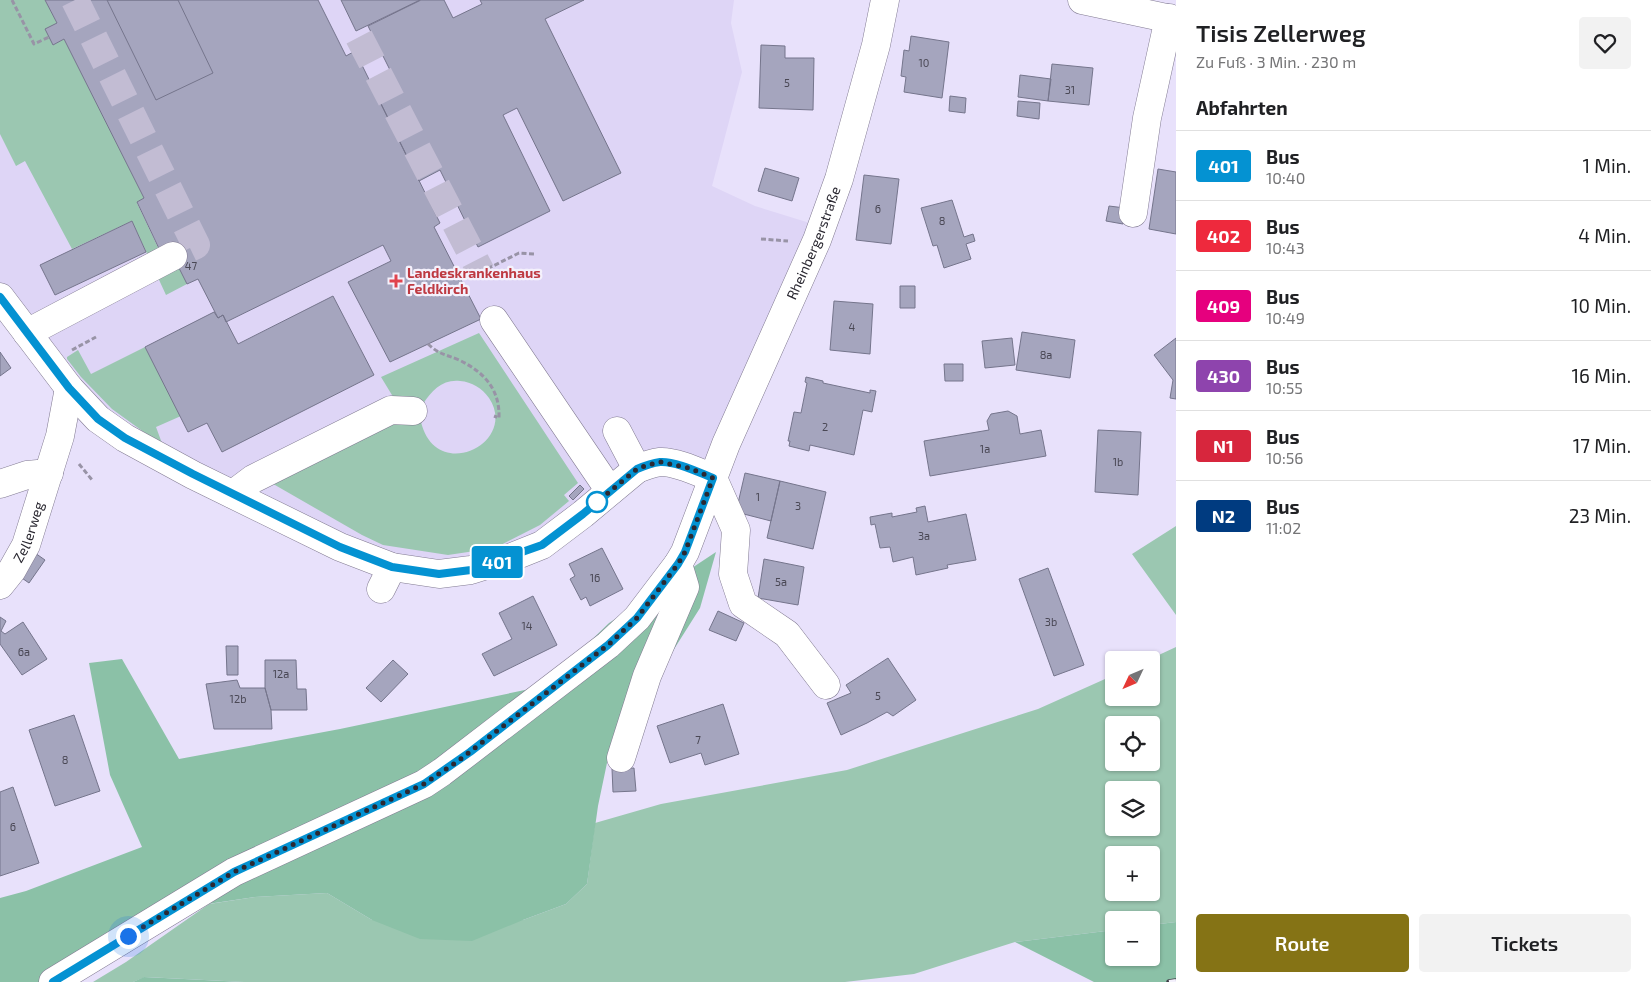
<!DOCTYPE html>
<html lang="de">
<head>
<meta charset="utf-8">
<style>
  :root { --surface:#fff; --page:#f2f2f2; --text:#202124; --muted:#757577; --line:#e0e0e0; --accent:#857315 }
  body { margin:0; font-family:"Exo 2",sans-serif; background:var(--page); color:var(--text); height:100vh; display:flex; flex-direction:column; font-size:19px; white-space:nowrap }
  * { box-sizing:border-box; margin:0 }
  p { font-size:16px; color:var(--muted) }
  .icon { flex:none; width:28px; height:28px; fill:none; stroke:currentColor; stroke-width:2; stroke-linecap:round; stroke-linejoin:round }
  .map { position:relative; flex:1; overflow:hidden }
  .side { display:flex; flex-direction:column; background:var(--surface); width:475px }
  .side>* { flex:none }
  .badge { padding:0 10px; border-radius:4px; font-size:18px; line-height:32px }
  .needle { width:32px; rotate:226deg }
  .controls { position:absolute; left:1105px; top:651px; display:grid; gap:10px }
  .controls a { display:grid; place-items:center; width:55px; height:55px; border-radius:5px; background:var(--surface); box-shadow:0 1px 4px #0004; font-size:25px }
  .you { position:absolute; width:25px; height:25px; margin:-12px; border:4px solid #fff; border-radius:50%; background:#1a73e8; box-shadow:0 0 0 8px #1a73e833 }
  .map>.badge { position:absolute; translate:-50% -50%; box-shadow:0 0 0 2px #fff }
  h2 { padding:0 20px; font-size:19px; line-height:45px }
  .round { display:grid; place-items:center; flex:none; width:52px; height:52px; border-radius:5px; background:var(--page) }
  .headline { display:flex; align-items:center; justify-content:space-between; height:85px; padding:0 20px }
  h1 { font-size:24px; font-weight:600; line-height:38px }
  .cta { display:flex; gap:10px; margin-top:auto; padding:10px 20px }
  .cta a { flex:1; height:58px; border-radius:5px; background:var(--accent); color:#fff; font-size:20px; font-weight:600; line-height:58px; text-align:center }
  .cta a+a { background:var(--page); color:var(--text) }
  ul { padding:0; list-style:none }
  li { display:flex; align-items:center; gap:15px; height:70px; padding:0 20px; border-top:1px solid var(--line) }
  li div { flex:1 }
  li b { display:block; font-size:19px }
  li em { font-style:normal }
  li .badge { min-width:55px; font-weight:700; text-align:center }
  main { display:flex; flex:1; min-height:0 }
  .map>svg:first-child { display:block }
</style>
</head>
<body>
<main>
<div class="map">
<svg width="1176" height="982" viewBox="0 0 1176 982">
  <rect width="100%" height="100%" fill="#e8e1fb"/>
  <path fill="#ded5f6" d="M0,0H734L731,23L742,72L712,186L755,206L813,224L712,476L661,460L610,492L470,569L393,566L125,436L0,298Z"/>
  <path fill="#9bc7b1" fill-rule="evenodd" d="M0,0H45L57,23L53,45L64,39L144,198L137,203L162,256L172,252L187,284L166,295L132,221L72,249L25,161L16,166L0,134Z
    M479,333L578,483L564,495L569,501L540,525L495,548L448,555L383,545L362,535L268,481L393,418L421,422C436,484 519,443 489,398C482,388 472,382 460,381C443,379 432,390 423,404L395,400L381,377Z
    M145,347L181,416L156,427L163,446L112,409L81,377L67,359V357L78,350L91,374Z
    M1176,526V615L1132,554Z
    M1176,647V922L1151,925V920H1114V930L1015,942L914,974L845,982H244L145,977L133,982H93L126,962L209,904L255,897L327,893L372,920H523L566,904L587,884L595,823L661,804L847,770L1038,709L1114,675V698H1151V660H1148ZM1114,725H1151V762H1114ZM1114,790H1151V828H1114ZM1114,855H1151V892H1114Z"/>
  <path fill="#8bc1a7" d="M716,552L700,608L659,673L612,739L598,806L587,884L566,904L523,920L472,941L420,939L372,920L327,893L255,897L174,909L53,982H0V898L26,891L142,847L110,775L89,663L122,659L179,759L340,729L544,686L609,623Z
    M1176,922V982H1094L1015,942L1114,930V958H1151V925Z
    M144,977L244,982H133Z"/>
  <path fill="#a5a5be" stroke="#75758c" d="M45,0H318L346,56L355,51L440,223L434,227L481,319L390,362L348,282L391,261L383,245L226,322L223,315L218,318L198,279L187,284L173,256L163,257L137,202L144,198L64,39L53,45L45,29L57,23Z
    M107,0H178L213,73L156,100Z
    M341,0H420L356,31Z
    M421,0H444L453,18L482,4L480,0H584L545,19L621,173L563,201L517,108L503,115L550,211L478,247L440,170L419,181L370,82L391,72L368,26Z
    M911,36L949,42L942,98L904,92L906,77L901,76L904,50L909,51Z
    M761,45L785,46V58H814L813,110L759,108Z
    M1052,64L1093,68L1089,105L1048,101Z
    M1020,75L1051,79L1048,101L1018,97Z
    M950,96L966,98L965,113L949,111Z
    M1018,101L1040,103L1039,119L1017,116Z
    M765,168L799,178L792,201L758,191Z
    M1158,169L1176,172V234L1149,229Z
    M864,175L899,179L891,244L856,240Z
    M952,200L964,237L973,234L975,241L966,244L971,259L944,268L937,245L933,246L921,208Z
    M1109,206L1125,208L1123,224L1106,221Z
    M132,221L146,252L55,295L40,265Z
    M900,286H915V308H900Z
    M333,296L374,375L222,452L207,423L188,432L145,347L214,312L218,318L223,315L238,344Z
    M834,301L873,304L870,354L830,350Z
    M1022,332L1075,340L1070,378L1016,370Z
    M1012,338L1015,365L985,368L982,341Z
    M1176,338V399L1170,398L1173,380L1154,355Z
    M0,352L11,368L0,376Z
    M944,364H963V381H945Z
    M806,377L823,381V383L870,393V390L876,391L872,412L863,410L854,455L810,445L809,451L789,446L790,441H788L794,412L801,413L807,383L805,382Z
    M1008,411L1017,416L1020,434L1041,430L1046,456L930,476L924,441L989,430L987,421L991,414Z
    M1098,430L1141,432L1138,495L1095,492Z
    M745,473L780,481L771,521L736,512Z
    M780,481L826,492L813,549L767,538Z
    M580,485L584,489L573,500L569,496Z
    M925,506L928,522L966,514L976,560L947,565L948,568L916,575L913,557L893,562L890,547L880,548L875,524L871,525L870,517L892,513V517L917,512L916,508Z
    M602,548L623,589L590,606L586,597L581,600L570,579L575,576L569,564Z
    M35,553L45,560L29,583L19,576Z
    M764,559L804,567L798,605L758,598Z
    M1048,568L1084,665L1054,676L1019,579Z
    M533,596L557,645L494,676L482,654L512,639L499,613Z
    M718,611L744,623L736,641L709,630Z
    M0,617L6,621L1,631L5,634L23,622L47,659L22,675L0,644Z
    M226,646H238V675H227Z
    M888,658L916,700L893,716L887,712L867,723L841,735L827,703L851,693L846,685Z
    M265,660H296L297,689H306L307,710H271L265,688Z
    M393,660L408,674L381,702L366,688Z
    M237,680L240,688H265L271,710L272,729H214L206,684Z
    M723,704L739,754L705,765L701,753L670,763L657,726Z
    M74,715L100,791L55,806L29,730Z
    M634,768L636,791L613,792L612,769Z
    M13,787L39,863L0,876V792Z"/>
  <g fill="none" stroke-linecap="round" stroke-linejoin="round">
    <path stroke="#c2bcd3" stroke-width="28" stroke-dasharray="28 14" stroke-linecap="butt" d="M75,0L196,245L173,256
      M359,37L481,272"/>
    <g stroke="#827b92" stroke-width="29">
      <g id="minor">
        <path d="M1082,0L1176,20"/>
        <path d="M1133,213L1147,118L1169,18"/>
        <path d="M0,297L69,388L98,419L125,438L193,475L340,547L392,567L439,574L471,570L512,557L542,545L583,514L637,469C644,466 652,463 660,462C675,461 698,472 713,478"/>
        <path d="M494,320L610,491"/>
        <path d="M27,333L173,256"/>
        <path d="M617,431L637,469"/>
        <path d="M713,478L736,530L733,574L743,604L787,634L826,685"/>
        <path d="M0,484L27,475L49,473"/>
        <path d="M233,494L253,479L391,410L413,411"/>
        <path id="s1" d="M0,585L12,570L26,545L60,436L69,388"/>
        <path d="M381,589L392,567"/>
        <path d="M621,758L647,676L685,587L678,564"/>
        <path id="s2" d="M53,982L234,872L424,784L442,772L608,645L637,618L678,564L685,552L726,444L817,240L839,179L876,45L885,0"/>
      </g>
    </g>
    <path stroke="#9893a6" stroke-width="3" stroke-dasharray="5 2.5" stroke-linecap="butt" d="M12,0L34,44L49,37
      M761,239L788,241
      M481,272L519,253L534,254
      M428,344C440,355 445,354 459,360C484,372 500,389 499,418L494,416
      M72,350L96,337
      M79,464L93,481"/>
    <use href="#minor" stroke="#fff" stroke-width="28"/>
    <g stroke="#3f3d47" stroke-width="5.5">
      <path id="rail" d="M1169,982L1176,981"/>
    </g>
    <use href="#rail" stroke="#f4f1fc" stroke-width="4" stroke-dasharray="11" stroke-linecap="butt"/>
  </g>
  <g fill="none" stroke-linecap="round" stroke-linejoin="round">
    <g stroke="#fff" stroke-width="11">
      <path id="line" d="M0,297L69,388L98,419L125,438L193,474L340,547L392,567L439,574L471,570L542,545L583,514L637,469C644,466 652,463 660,462C675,461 698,472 713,478L685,552L678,564L637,618L608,645L470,752L424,784L234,872L53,982"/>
    </g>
    <use href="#line" stroke="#0492d2" stroke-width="8"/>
    <path stroke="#2b2932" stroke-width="5" stroke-dasharray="0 9" d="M128,936L234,872L424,784L458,761L608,645L637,618L678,564L685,552L713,478L689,468L661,462L648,465L637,469L597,502"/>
  </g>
  <path fill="#e0444e" stroke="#f4f1fc" stroke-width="2" d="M393.5 273.5h5v5h5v5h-5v5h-5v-5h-5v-5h5z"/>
  <circle fill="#fff" stroke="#0492d2" stroke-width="2.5" cx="597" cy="502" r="10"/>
  <g text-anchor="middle" stroke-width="4.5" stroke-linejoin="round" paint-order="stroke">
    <g font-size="11" fill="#4a4855">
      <text x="924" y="67">10</text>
      <text x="787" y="87">5</text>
      <text x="1070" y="94">31</text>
      <text x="878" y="213">6</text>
      <text x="942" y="225">8</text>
      <text x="191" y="270">47</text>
      <text x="852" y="331">4</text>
      <text x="1046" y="359">8a</text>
      <text x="825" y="431">2</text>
      <text x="985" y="453">1a</text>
      <text x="1118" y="466">1b</text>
      <text x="758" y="501">1</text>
      <text x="798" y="510">3</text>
      <text x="924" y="540">3a</text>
      <text x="595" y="582">16</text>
      <text x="781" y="586">5a</text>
      <text x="1051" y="626">3b</text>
      <text x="527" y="630">14</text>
      <text x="24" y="656">6a</text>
      <text x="281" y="678">12a</text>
      <text x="878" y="700">5</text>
      <text x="238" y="703">12b</text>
      <text x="698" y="744">7</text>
      <text x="65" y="764">8</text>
      <text x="13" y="831">6</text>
    </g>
    <g font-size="14" fill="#2b2932" stroke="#f4f1fc">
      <text dy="5" stroke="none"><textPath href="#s2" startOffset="1108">Rheinbergerstraße</textPath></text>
      <text dy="5" stroke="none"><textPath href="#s1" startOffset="61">Zellerweg</textPath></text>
    </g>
    <g font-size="14" font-weight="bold" fill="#be3a42" stroke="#f4f1fc" text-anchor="start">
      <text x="407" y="278">Landeskrankenhaus<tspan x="407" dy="16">Feldkirch</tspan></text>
    </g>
  </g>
</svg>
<div class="controls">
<a><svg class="needle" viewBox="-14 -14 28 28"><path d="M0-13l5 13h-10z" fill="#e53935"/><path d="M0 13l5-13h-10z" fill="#757577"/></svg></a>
<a><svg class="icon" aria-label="locate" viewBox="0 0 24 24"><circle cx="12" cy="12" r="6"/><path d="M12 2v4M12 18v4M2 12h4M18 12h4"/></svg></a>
<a><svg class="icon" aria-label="layers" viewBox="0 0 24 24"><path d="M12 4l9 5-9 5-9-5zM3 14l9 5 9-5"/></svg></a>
<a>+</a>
<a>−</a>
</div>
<div class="you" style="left:128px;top:936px"></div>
<b class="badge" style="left:497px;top:562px;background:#0492d2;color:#fff">401</b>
</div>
<section class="side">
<div class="headline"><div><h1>Tisis Zellerweg</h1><p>Zu Fuß · 3 Min. · 230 m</p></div><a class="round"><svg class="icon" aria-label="heart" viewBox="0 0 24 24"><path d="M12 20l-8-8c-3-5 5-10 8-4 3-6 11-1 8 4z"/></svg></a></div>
<h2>Abfahrten</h2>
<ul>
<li><span class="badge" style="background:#0492d2;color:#fff">401</span><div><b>Bus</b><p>10:40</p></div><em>1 Min.</em></li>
<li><span class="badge" style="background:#ee293d;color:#fff">402</span><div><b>Bus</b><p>10:43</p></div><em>4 Min.</em></li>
<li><span class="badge" style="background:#e6007e;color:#fff">409</span><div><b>Bus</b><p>10:49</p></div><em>10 Min.</em></li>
<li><span class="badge" style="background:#8e44ad;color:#fff">430</span><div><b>Bus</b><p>10:55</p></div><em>16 Min.</em></li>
<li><span class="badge" style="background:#d7263d;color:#fff">N1</span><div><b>Bus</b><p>10:56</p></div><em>17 Min.</em></li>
<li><span class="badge" style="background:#003b80;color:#fff">N2</span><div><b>Bus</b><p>11:02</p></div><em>23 Min.</em></li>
</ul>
<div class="cta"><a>Route</a><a>Tickets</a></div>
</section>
</main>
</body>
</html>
